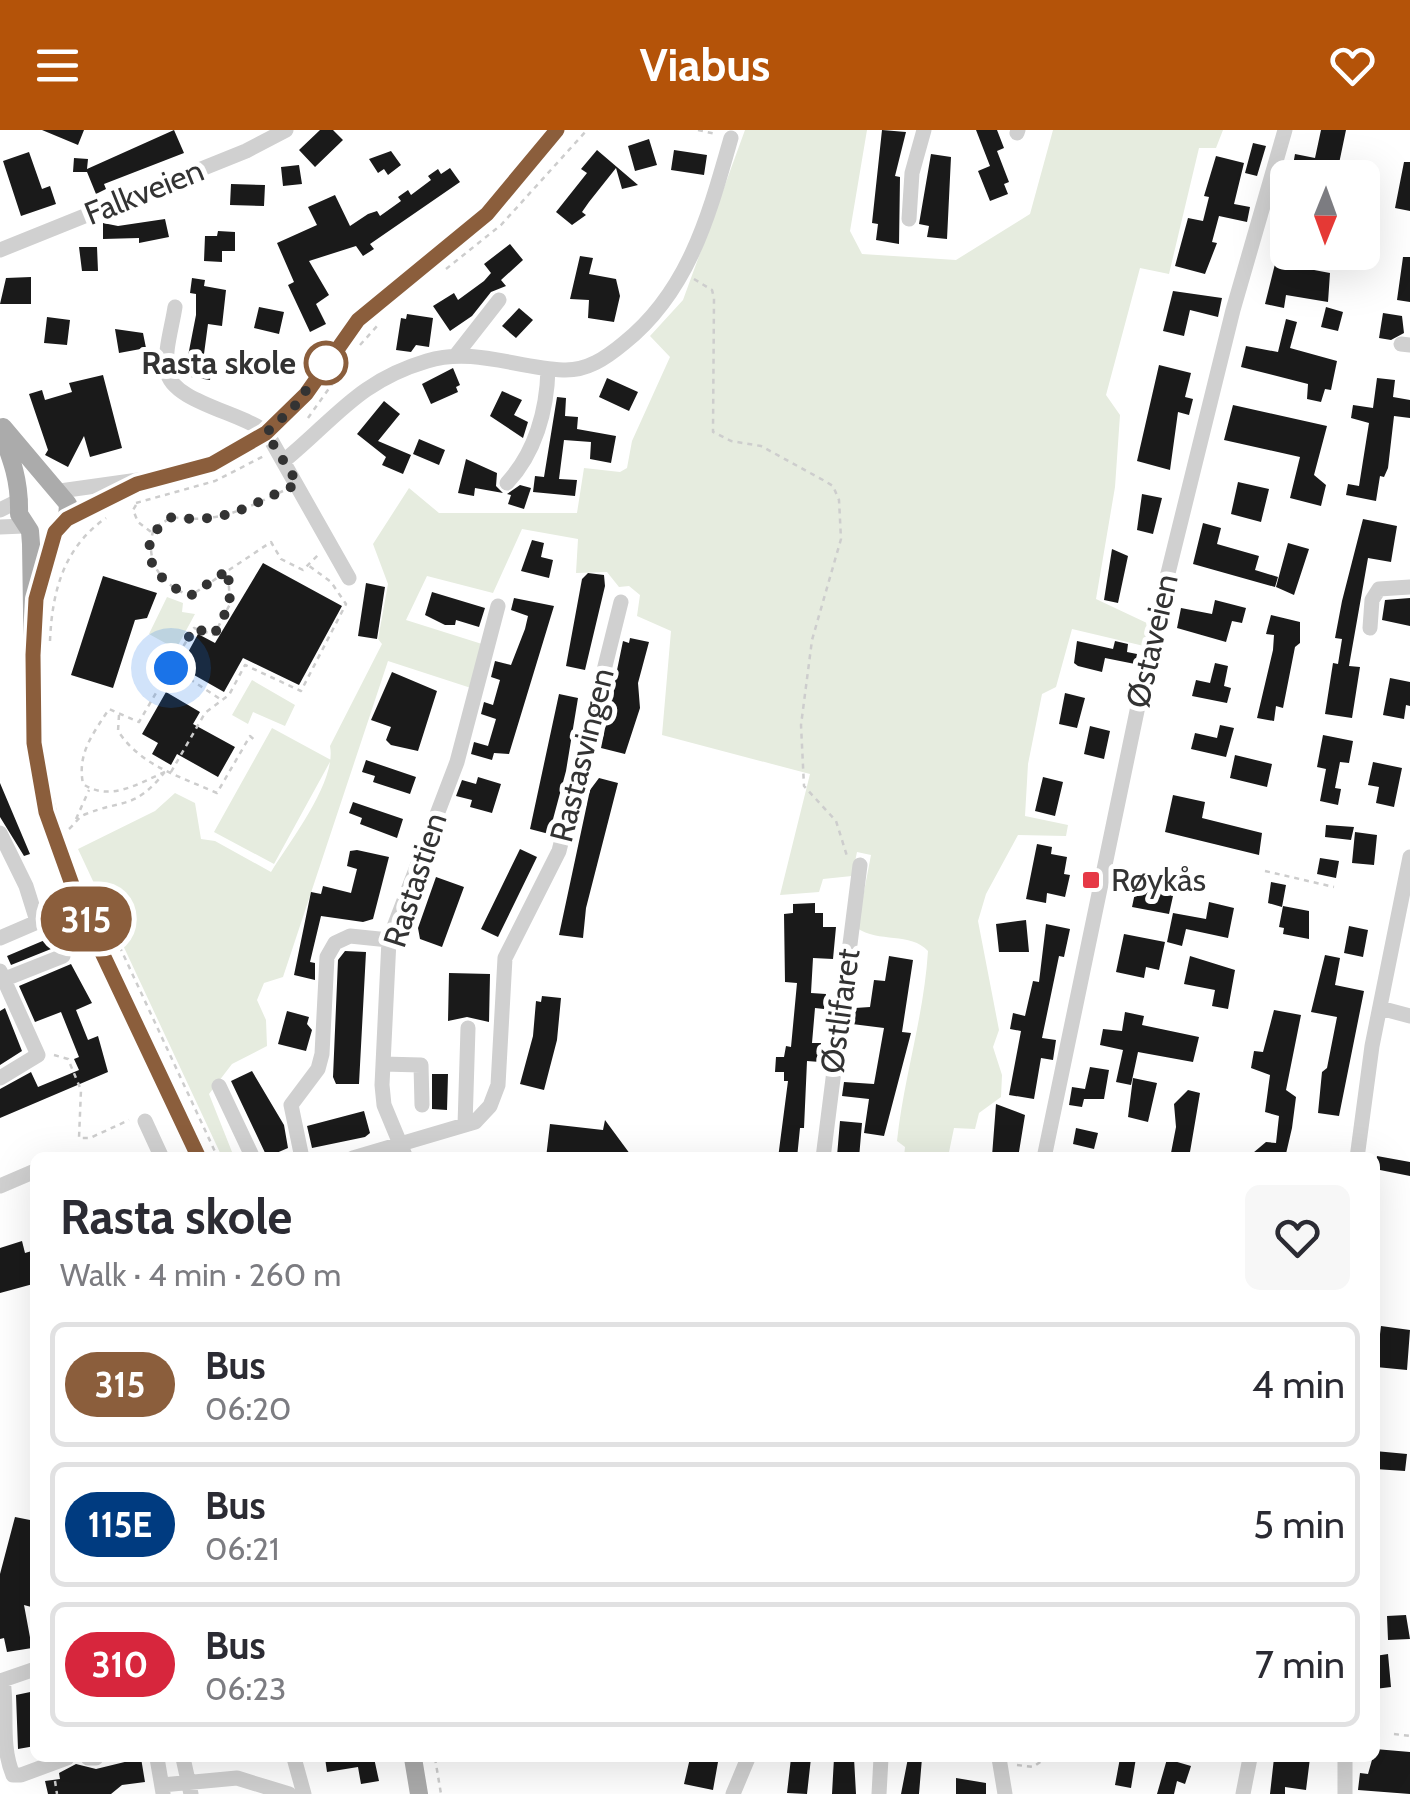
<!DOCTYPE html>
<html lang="en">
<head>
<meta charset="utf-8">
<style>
  :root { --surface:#fff; --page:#f7f7f7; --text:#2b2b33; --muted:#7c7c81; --line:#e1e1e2; --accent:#b45309 }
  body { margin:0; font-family:Cabin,sans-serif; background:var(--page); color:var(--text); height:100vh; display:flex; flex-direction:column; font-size:38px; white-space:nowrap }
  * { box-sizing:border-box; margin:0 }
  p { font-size:32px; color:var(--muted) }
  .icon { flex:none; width:55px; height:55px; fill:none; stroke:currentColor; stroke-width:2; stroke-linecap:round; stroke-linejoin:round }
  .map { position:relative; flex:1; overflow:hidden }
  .panel { position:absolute; left:30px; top:1022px; width:1350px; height:610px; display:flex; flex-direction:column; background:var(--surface); border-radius:15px; box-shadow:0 10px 40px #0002 }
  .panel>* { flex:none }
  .badge { padding:0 20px; border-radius:32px; font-size:35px; line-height:65px }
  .needle { width:65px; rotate:181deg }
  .tools { position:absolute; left:1270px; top:30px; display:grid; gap:20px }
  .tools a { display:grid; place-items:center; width:110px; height:110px; border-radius:15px; background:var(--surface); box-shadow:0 10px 40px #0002; font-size:50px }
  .you { position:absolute; width:50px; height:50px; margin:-25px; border:8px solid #fff; border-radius:50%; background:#1a73e8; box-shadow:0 0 0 15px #1a73e833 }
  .map>.badge { position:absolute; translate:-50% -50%; box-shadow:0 0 0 5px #fff }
  .round { display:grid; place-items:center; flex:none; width:105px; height:105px; border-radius:15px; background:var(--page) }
  .head { display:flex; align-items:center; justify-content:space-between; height:170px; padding:0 30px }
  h1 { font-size:48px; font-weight:800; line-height:75px }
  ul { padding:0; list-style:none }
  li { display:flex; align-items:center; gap:30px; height:125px; margin:0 20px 15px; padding:0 10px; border:5px solid var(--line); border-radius:15px }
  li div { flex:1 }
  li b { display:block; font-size:38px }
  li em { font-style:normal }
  li .badge { min-width:110px; font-weight:700; text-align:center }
  header { display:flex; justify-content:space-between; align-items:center; height:130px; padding:0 30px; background:var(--accent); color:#fff; font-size:45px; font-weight:800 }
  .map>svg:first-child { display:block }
</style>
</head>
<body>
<header><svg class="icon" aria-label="menu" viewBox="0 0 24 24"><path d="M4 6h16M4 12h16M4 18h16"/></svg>Viabus<svg class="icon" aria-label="heart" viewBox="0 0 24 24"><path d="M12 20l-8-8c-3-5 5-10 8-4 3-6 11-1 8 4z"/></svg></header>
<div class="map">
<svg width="1410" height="1664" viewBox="0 0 1410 1664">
  <rect width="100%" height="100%" fill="#fff"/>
  <path fill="#e6ecdf" d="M745,0H867L850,101L862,124L956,130L1030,84L1053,0H1223L1216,18H1199L1169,144L1140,138L1106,265L1120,285L1115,357L1096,469L1149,494L1144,516L1072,499L1056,557L1042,564L1028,634L1025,686L1068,695L1066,706L1018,705L986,764L978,791L999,900L993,917L1002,945L1001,967L979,983L975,999L954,998L948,1027H904L905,1017L897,1011C904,946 924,886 928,821C911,802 878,813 857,798L871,725L857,722L852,746L823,749L819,762L780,765L810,644L662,605L671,501L637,486L640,465L629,456L619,457L607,442L576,443L578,409L522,399L493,463L427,446L406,490L482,514L471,558L388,531L283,847L264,853L257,870L266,890L267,916L232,934L209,964L234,1027H222L78,719L155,681L175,663L195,673L201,709L215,711L271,742C290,711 337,651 330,616L382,514L378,509L388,454L373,414L409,358L439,383H577L584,338L620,342L627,338L632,311L670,227L650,206L683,170Z
    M167,467L183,473L182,482L195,484L176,519L149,504Z
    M252,550L295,575L285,596L253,582L248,594L232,585Z
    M272,598L331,630L274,734L214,702Z"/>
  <path fill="#1a1a1a" d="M42,0H84L78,15Z
    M174,0L184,23L104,54L106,59L96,64L87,42H73L74,28L88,29L87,39Z
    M320,0H333L343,10L315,37L299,20Z
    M882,0L906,2L895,46L900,47L899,114L876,110L878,94L872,93Z
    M976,0H997L1004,18L997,21L1009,52L1004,54L1008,64L990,71L978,41L990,36Z
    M1321,0H1346L1336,48L1292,41L1295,24L1315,28Z
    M649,9L657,35L635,41L628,16Z
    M1253,13L1266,16L1257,46L1245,43Z
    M597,20L638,55L622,59L616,38L589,72L582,82L586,85L572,95L556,82L587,43L581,39Z
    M674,20L707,25L704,45L671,40Z
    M391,21L401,35L388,45L384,39L378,43L369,29Z
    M29,22L42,59L50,56L56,74L21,86L3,31Z
    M931,24L951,27L947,109L927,107L929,96L919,94Z
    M1216,26L1244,33L1234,74L1250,77L1247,92L1219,86L1212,112L1217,113L1205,144L1175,136L1188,88L1203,91L1209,67L1204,66Z
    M1404,32H1410V81L1395,78Z
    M299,35L302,54L283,56L281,37Z
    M450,38L460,52L370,114L374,119L363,126L356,116L309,131L329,165L316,174L326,194L310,202L288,155L294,152L277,113L317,95L308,77L335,65L350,96L368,84L377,81L380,86L401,71L398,67L408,60L411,65L431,50L428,46L438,39L441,44Z
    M231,54L265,55L264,76L230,75Z
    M165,89L169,107L139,113V108L103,109V93L118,96Z
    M218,101L235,102V121H222V132L204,131L205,106H217Z
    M510,114L523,130L501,150L506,156L491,162L472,186L450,201L433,176L454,163L458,170L484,151L491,143L484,134Z
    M79,117H97L98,141H82Z
    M1278,122H1296L1293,136L1330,143L1328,172L1286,165L1284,178L1265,174Z
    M580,126L593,128L589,144L616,149L620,166L614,192L588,188L589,170L570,169Z
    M1403,127H1410V172L1397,170Z
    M31,147V174H0L6,148Z
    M192,148L205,150L204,156L226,160L222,196L208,194L204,224L213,226L210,250L191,247L194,227L188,226L196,185V164L190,163Z
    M1173,161L1222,168L1218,187L1190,180L1184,206L1163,201Z
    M259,177L284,182L279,204L254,198Z
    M1326,177L1343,182L1338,201L1321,197Z
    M519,178L533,190L516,208L502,196Z
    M1383,183L1402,186L1404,203L1391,210L1379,208Z
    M407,184L433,188L429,217L416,215L411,222L396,220L401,188L406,189Z
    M47,187L70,190L67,215L44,213Z
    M1286,189L1297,192L1290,218L1337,231L1331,260L1325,259L1321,272L1307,269L1308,254L1241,237L1246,216L1278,222Z
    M115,199L143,203L146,218L119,223Z
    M1159,235L1191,243L1185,267L1193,269L1189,285L1178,282L1170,340L1137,331Z
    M453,238L460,255L456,257L458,262L431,274L422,254Z
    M103,245L122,318L90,327L84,306L68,337L45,325L48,320L29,264L42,260L45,270L72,262L69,253Z
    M607,248L638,262L629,281L599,267Z
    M1377,248L1395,250L1393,267L1410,270V288L1394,286L1388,338L1384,347L1380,346L1376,371L1346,365L1348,354L1359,356L1369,293L1351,288L1353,275L1373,278Z
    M502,261L522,270L514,285L528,292L523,308L490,286Z
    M557,267L566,268L565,286L578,287L577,299L616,306L611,333L590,329L591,312L564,310L559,349L577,350L575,366L533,362L535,346L544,347Z
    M384,271L400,284L378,311L411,325L403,344L382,335L386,327L357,304Z
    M1233,275L1327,296L1314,345L1326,355L1321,376L1290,368L1300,327L1224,310Z
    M419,309L445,320L439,335L413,324Z
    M466,329L497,343L496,356L503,363L475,358L474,366L458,363Z
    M1238,352L1269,359L1261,392L1231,384Z
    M520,355L531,358L524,379L508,374L511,365L507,364Z
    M1142,364L1162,368L1153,404L1137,400Z
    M1363,389L1397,396L1391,432L1368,428L1349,536L1360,537L1352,588L1325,584L1333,533L1338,534L1342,509L1335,508L1342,471Z
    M1203,393L1221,398L1217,414L1259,426L1255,440L1278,447L1275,457L1193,434Z
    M532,410L544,413L541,427L553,430L549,448L521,441Z
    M1288,413L1309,419L1294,465L1276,457Z
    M1112,419L1128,426L1118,473L1104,470Z
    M263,433L342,476L299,555L243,528L224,562L180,537L198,504L215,513Z
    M588,443L604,445L605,456L585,540L566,536L582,449Z
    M103,446L157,463L147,488L135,490L113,558L71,545Z
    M366,453L385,457L377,509L358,506Z
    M432,462L485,478L479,497L456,490L455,495H445L425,485Z
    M514,468L554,476L509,624L494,623L492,630L471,624L474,612L488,616L496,589L481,584L484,572L493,575L500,550L491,547L495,531L511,535L525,499L528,486L511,480Z
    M1410,468V496L1382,490L1385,470Z
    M1215,470L1246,478L1242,493L1232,491L1226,512L1177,498L1181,478L1212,484Z
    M1271,485L1300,492V513L1295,517L1283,578L1276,576L1274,591L1257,588L1273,520L1274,505L1266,504Z
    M630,508L649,512L638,553L640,578L625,624L601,618L623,511L629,513Z
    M1077,511L1113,519L1115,511L1128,514L1127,522L1137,524L1135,534L1105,528L1102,542L1078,536L1074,533Z
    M1215,533L1228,536L1224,556L1231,558L1227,573L1192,566L1196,550L1210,553Z
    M392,542L437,561L418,621L391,615L386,610L391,597L371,590Z
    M1390,548L1410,552V576L1406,575L1404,589L1383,585Z
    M166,562L200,582L193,594L235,617L218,647L177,624L171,635L152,624L158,613L142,604Z
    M1065,563L1085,568L1077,598L1059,594Z
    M559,564L578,568L566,641L549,704L530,699Z
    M1220,595L1234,598L1226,627L1191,619L1195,603L1217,608Z
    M1090,596L1110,601L1104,629L1084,624Z
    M1323,605L1353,611L1349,633L1340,632L1335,658L1341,659L1338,675L1320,671L1326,639L1317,637Z
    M1235,625L1272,634L1267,657L1230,648Z
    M366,630L416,647L410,664L373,652L375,646L362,642Z
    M1373,632L1402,638L1394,677L1376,673L1379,657L1368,655Z
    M478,647L501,654L492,683L470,677L472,670L456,666L462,650L476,654Z
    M1043,647L1063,652L1055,686L1035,681Z
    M599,648L618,653L586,778L583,808L559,805L590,660Z
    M0,653L30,724L24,726L0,687Z
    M1173,665L1205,672L1202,688L1262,703L1259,725L1165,702Z
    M353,672L403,689L397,708L360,694L362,688L349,683Z
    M1326,695L1354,697L1351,710L1325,707Z
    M1355,702L1377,705L1374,735L1352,733Z
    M1037,714L1052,717L1051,724L1067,727L1064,744L1070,745L1065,767L1047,763L1046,773L1026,769Z
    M520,719L537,727L498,807L481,799Z
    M357,720L389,727L373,789L363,792L321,786L310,832L315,833V850L294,845L311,762L321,764L323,756L351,763L357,739L347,736L350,721Z
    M1320,728L1339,731L1336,748L1317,744Z
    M436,747L464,757L442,817L420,809L418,798Z
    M1138,749L1163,753L1161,763L1173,766L1169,784L1132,777Z
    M1271,752L1286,755L1282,777L1268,773Z
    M1209,772L1234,778L1228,808L1186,799L1182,816L1167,812L1173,783L1206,789Z
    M815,773V783H823V797H836L833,829L813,828L811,863L826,864L824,879L815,878L812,913H821L820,932L807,931L804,998H800L797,1028H778L788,951H784V942H775L776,927H784L786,916L791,917L797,853L785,852L784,784L793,783V774Z
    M1283,776L1309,781V809L1283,804L1284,798L1279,797Z
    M1026,790L1029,822H999L996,794Z
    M1046,794L1070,799L1064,827L1059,826L1042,908L1056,910L1053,930L1041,928L1034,969L1009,965L1021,901L1010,899L1013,883L1025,886L1033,851L1039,852Z
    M1349,796L1368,800L1363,827L1344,823Z
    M1124,804L1165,812L1159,840L1146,837L1144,848L1116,842Z
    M52,807L56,817L11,835L7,826Z
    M345,821L366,822L359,954H336L333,947L338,830Z
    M1325,825L1340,828L1335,855L1364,861L1339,986L1318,983L1322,942L1327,938L1337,887L1311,882Z
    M889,826L913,830L902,902L911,903L884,1006L864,1003L869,969L842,966L844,952L874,954L884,898L852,894L855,878L870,877L874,850L885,851Z
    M1190,826L1235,840L1228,879L1212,876L1215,860L1184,854Z
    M71,834L92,873L76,880L88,910L98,906L108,942L0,988V959L31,942L38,957L79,940L74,929L79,927L61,882L35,892L19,856Z
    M449,843L490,844L489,892L467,887L448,891Z
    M542,866L561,868L557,910L544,960L520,954L533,906L536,871L541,872Z
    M5,878L22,921L0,935V881Z
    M1274,880L1301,885L1286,960L1296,967L1292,998L1285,1028H1247L1266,1012L1276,1013L1279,986L1265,982L1270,945L1251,938L1254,921L1263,922Z
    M287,881L309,887L307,894L312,900L306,921L278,914Z
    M1125,882L1144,886L1142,895L1199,907L1193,932L1138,922L1131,955L1116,952L1123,920L1100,915L1103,899L1122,901Z
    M1090,937L1109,940L1104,969H1084L1082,977L1069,975L1072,957L1085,959Z
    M252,941L284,995L288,1018L267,1027L231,951Z
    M432,944H448L447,980L432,979Z
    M1133,948L1157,953L1148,992L1128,987Z
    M1188,960L1200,963L1189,1028H1170L1176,997L1174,974Z
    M996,974L1025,985L1018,1028L992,1026Z
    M364,981L370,1003L365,1007L312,1018L307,996Z
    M605,990L633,1028H546L550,994L603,1000Z
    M840,991L862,993L859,1028L837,1026Z
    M1076,998L1098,1003L1094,1019L1073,1014Z
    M1377,1026L1410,1032V1046L1375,1039Z
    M22,1111L25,1123L35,1120L33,1154L0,1163V1118Z
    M1381,1196L1410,1200L1407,1240L1376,1237Z
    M1375,1321L1407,1324L1405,1341L1375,1339Z
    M15,1387L35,1391V1478L24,1475L32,1518L7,1522L4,1508L0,1509V1444Z
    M1406,1485L1410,1509L1388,1510L1387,1486Z
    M1388,1524L1391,1557L1375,1559V1526Z
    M35,1561V1616L18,1619L16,1565Z
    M1375,1619L1410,1622V1664L1358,1660L1360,1643L1368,1644Z
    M141,1628L145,1652L122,1655L111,1664H48L45,1651L60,1649L59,1643L76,1634L96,1639Z
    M325,1628H374L379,1651L361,1654L358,1637L327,1642Z
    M690,1628L718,1632L713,1660L684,1654Z
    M791,1628H811L807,1664L787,1663Z
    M834,1628H854L856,1664H832Z
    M908,1628H922L919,1664H901Z
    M1120,1628H1136L1131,1658L1115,1655Z
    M1274,1628H1310L1306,1660L1285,1657V1664H1270Z
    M1167,1629L1191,1636L1185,1654L1177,1651L1174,1664H1157Z
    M956,1648L986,1653V1664H956Z"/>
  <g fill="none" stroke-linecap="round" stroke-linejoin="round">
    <path stroke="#cdcdcd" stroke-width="2.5" stroke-dasharray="5 5" stroke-linecap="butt" d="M698,0L716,4
      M446,139L501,95L587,0
      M694,149L712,160L714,168L713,302L731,311L761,316L823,350L833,356L839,370L841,409L812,510L801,595L804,656L836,691L847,726
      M360,215L378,195
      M308,288L335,250
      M283,361C243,380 216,394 172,387L154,398C144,430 159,453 190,466L271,412L281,429L303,440L319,424
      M136,373L215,351L264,326
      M136,375L133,380L138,392L151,402
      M50,511C52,461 64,417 106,388
      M173,538L220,569
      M119,585L118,601C141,636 179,646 217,663L250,606L257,612
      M165,642C137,654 110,672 83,654C77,623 93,604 109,579L139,592L194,498L214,505L230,474L228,442
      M171,642L205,583L229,565L245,535L301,561L346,474L331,452L308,435
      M76,689L89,660
      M69,699C75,694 78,687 86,684C123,669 134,680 164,643
      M1265,741L1334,757
      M90,753L218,1028
      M54,925L68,929L81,960L79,1008H90L129,990
      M1394,1604L1410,1606
      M435,1628L441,1664
      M1017,1635L1033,1637L1046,1628
      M55,1651L57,1664"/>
    <path stroke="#d0d0d0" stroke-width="15" d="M1017,3L1018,0
      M909,89L912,43L924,0
      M0,120L246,21L286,0
      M175,177C172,197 164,222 167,241C171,272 244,283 267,303L349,448
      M1401,214L1410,215
      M456,225L499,170
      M285,330C335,289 359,251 427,231C473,217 517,238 563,240C587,241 606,228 624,213C689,161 709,85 731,8
      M507,353C535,323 547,281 548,239
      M60,361L174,345L212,334L255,312L295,277L358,190L487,84L557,0
      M0,380L20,370
      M67,389L126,360
      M0,397L24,396
      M1370,498L1372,470L1379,459L1410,457
      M0,703L26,756L37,791
      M0,808L79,774
      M0,841L38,925L0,948
      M5,849L63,826
      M1380,878L1410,886
      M383,934L421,935L422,975
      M219,956L253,1028
      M145,991L162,1028
      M465,995L468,898
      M302,1028L291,975L318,939L322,924L327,827L335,813L350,806L389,810
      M353,1028L475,992L490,976L498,955L505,828L559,721L621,472
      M406,1028L384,975L382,955L389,810L457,632L498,476
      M823,1028L860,735
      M1044,1028L1153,504L1233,180L1285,0
      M1357,1028L1372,916L1410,727
      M0,1056L35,1041
      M35,1539L3,1550C8,1582 0,1614 13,1645H21L67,1628
      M88,1628H96
      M157,1628L163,1663
      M183,1628L191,1664
      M294,1628L304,1664
      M999,1628L1005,1664
      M162,1655L237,1648L289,1664
      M733,1664L748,1628
      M879,1664L881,1628
      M1243,1664L1250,1628
      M1345,1664V1628"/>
    <path stroke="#ababab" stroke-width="18" d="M3,297L68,374L67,389L55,402L38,459
      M0,299C12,330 20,351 19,384L30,401L31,414L34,613L52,703L79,774L199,1028
      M413,1628L419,1664"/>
  </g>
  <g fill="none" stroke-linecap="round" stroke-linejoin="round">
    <g stroke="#fff" stroke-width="22">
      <path id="line" d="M199,1028L79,774L46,682L34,613L33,525L36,469L55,402L67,389L137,354L212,334L266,303L306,264L358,190L487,84L557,0"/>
    </g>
    <use href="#line" stroke="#8b5e3c" stroke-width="15"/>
    <path stroke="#333" stroke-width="10" stroke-dasharray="0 18" d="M171,538L194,498L214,505L230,474L228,440L190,466C152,450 130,413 172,387C227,395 250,374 298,354L266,303L294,277L328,230L326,233"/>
  </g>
  <circle fill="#fff" stroke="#8b5e3c" stroke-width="5" cx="326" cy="233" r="20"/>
  <rect fill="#e63946" stroke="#fff" stroke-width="4" x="1081" y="740" width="20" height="20" rx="5"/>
  <g text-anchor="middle" stroke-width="10" stroke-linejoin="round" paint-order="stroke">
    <g font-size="32" fill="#333" stroke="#fff">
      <text transform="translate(144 62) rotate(-22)" y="11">Falkveien</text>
      <text transform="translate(1152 511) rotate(-77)" y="11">Østaveien</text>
      <text transform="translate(582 625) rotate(-76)" y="11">Rastasvingen</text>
      <text transform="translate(415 750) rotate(-72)" y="11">Rastastien</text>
      <text transform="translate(840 881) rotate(-82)" y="11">Østlifaret</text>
    </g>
    <g font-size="32" font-weight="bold" fill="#333" stroke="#fff" text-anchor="end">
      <text x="296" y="244">Rasta skole</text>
    </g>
    <g font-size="32" fill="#333" stroke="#fff" text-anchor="start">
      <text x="1111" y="761">Røykås</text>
    </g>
  </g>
</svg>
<div class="tools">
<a><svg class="needle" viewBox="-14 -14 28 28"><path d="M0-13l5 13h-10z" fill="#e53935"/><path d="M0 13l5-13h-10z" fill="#7c7c81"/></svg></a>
</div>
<div class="you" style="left:171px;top:538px"></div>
<b class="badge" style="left:86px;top:789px;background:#8b5e3c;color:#fff">315</b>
<section class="panel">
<div class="head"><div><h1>Rasta skole</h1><p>Walk · 4 min · 260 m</p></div><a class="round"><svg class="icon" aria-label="heart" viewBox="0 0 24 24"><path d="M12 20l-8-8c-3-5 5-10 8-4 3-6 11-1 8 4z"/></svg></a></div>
<ul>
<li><span class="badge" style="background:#8b5e3c;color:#fff">315</span><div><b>Bus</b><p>06:20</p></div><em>4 min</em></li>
<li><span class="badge" style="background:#003b80;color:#fff">115E</span><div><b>Bus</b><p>06:21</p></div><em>5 min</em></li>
<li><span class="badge" style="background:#d7263d;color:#fff">310</span><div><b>Bus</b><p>06:23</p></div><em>7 min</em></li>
</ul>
</section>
</div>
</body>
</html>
